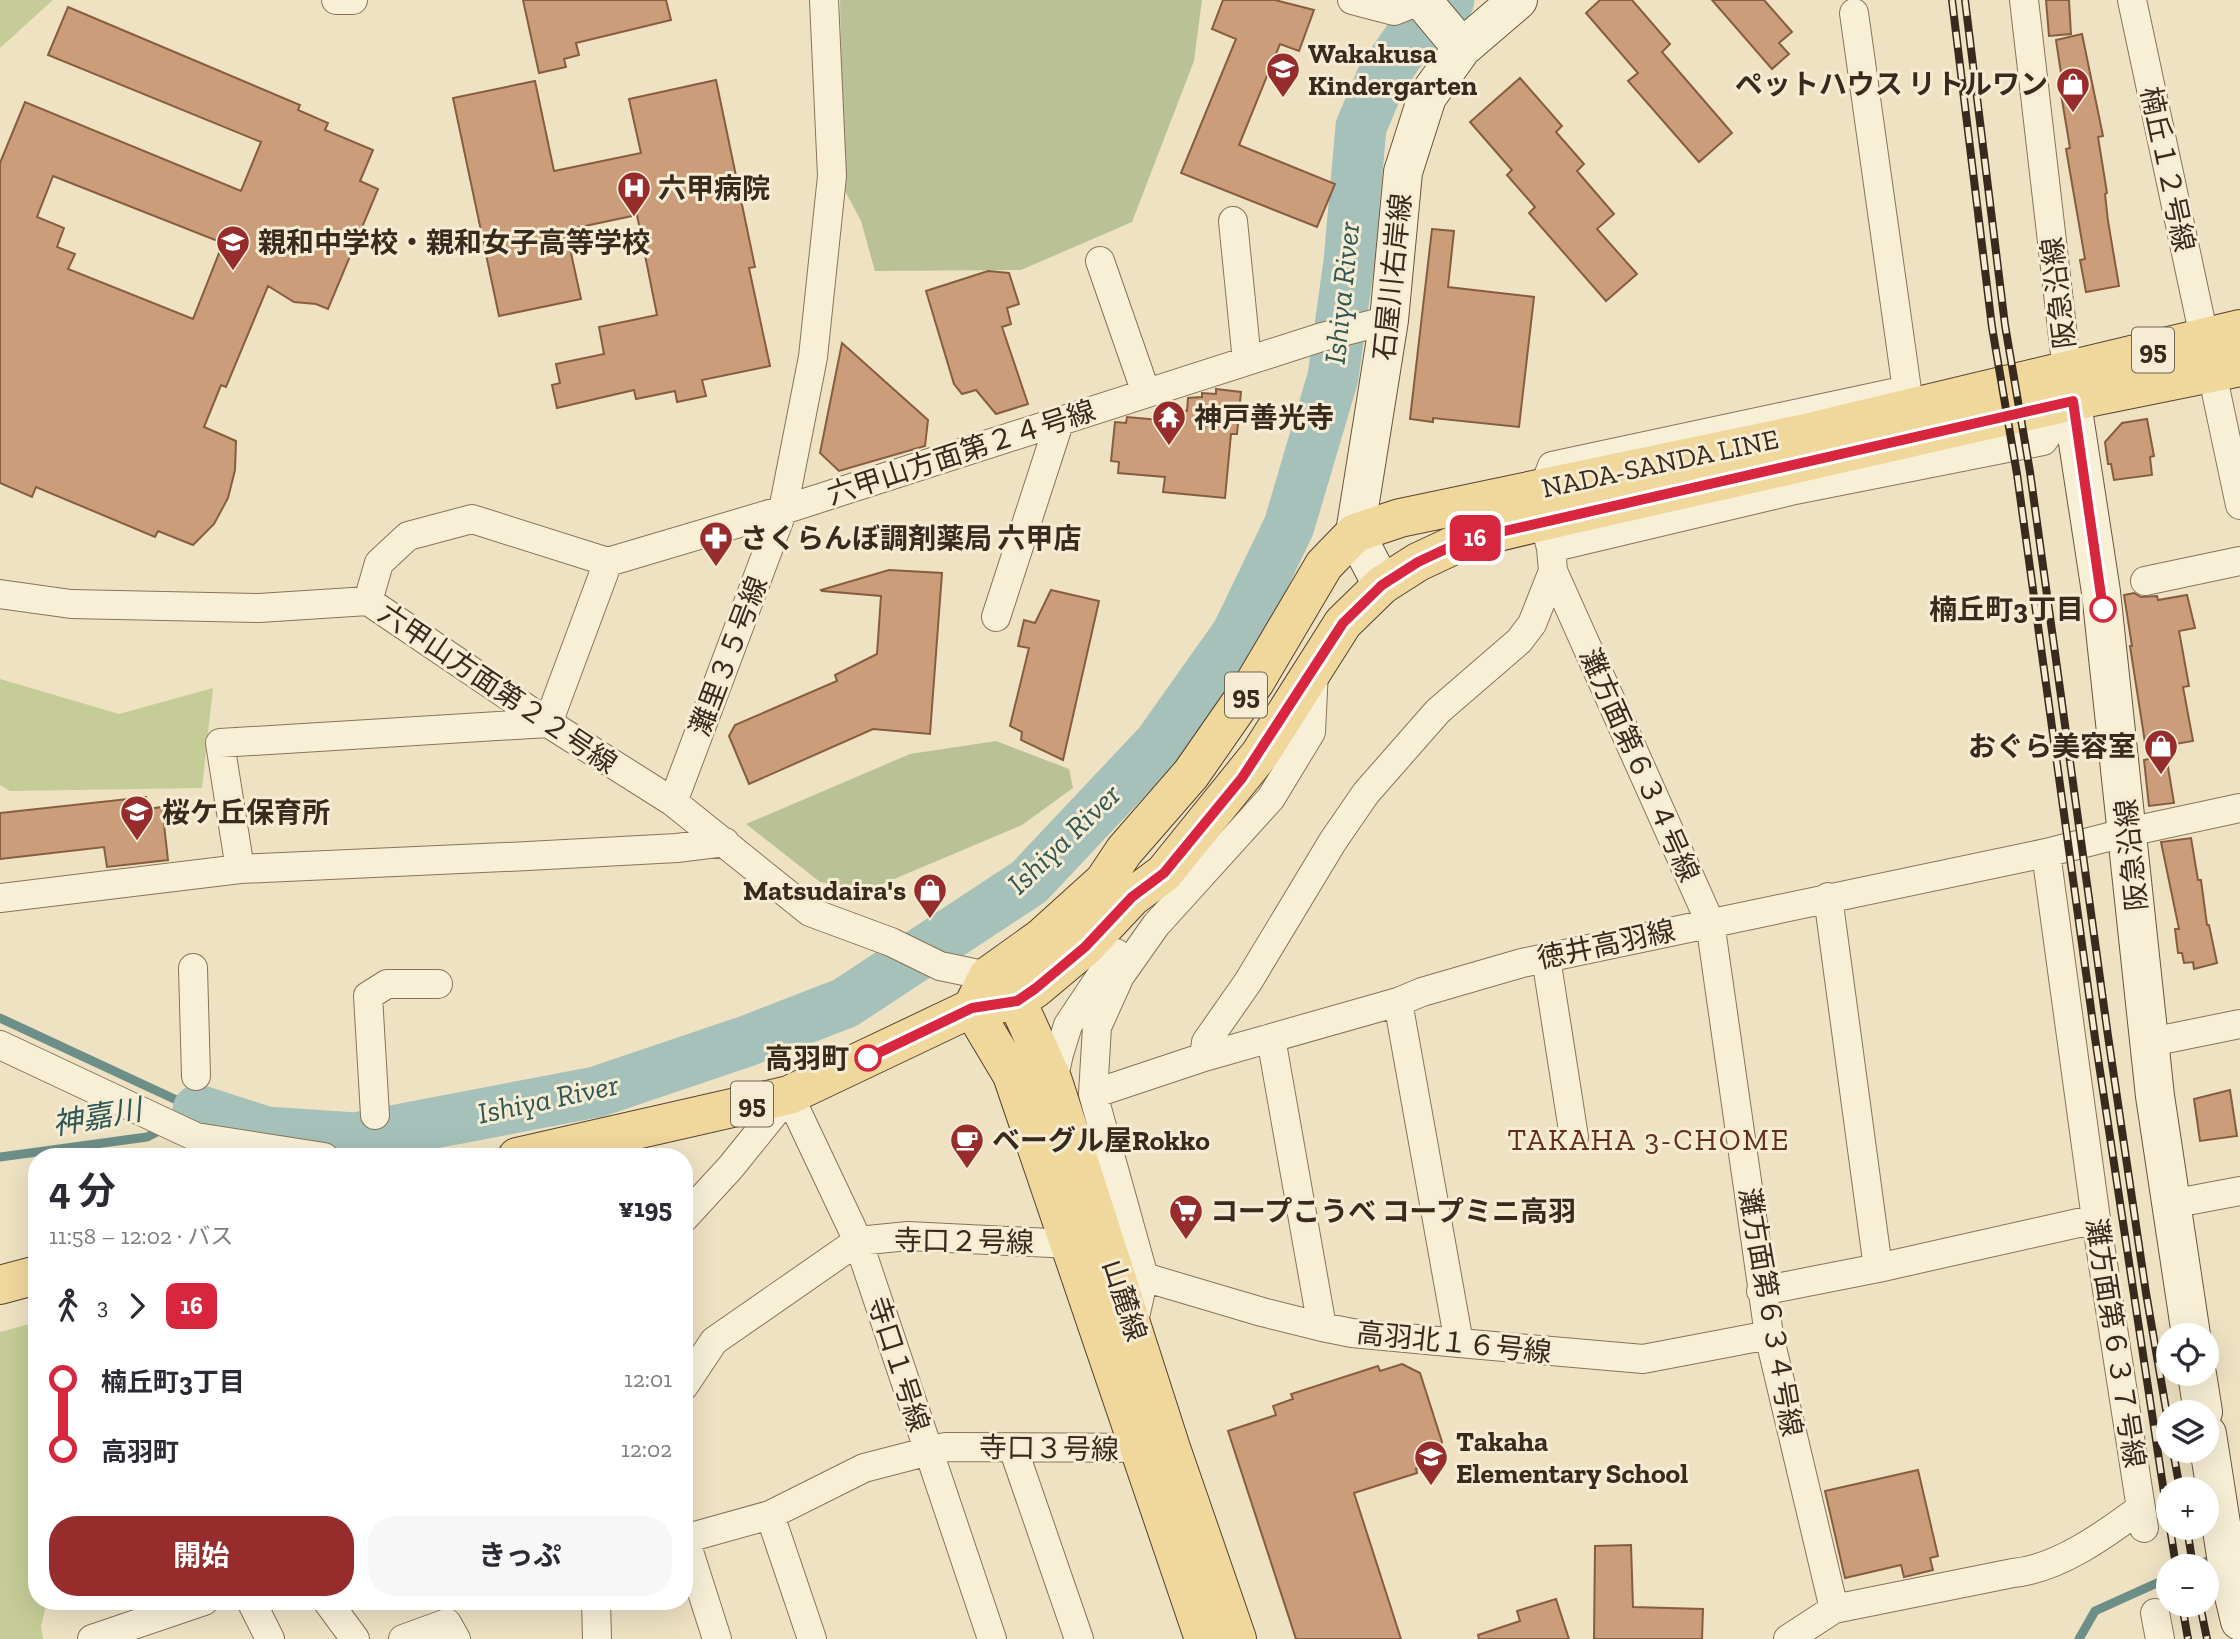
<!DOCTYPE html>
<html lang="ja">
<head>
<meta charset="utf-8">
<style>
  :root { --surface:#fff; --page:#f7f7f7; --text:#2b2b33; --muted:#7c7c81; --accent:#962c2b }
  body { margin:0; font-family:"Zilla Slab","Noto Sans JP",serif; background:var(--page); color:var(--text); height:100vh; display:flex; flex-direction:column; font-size:26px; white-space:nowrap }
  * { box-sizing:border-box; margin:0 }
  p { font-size:23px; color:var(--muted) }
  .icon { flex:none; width:38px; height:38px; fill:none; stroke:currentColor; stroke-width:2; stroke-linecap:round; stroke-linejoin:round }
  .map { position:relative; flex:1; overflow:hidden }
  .sheet { position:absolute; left:28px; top:1148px; width:665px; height:462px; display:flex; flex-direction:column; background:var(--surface); border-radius:28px; box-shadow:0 7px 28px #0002 }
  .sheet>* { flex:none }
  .badge { padding:0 14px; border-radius:10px; font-size:24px; line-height:46px }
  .tools { position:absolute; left:2156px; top:1323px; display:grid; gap:14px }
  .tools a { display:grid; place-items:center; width:63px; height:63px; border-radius:50%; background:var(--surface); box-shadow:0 7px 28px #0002; font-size:35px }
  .map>.badge { position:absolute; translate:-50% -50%; box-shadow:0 0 0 4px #fff }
  .legs { display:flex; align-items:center; gap:10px; height:77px; padding:0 21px; font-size:23px }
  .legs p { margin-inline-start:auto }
  .summary { display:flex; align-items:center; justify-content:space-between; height:119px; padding:0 21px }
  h1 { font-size:38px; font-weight:700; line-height:52px }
  .cta { display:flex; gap:14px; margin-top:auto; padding:14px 21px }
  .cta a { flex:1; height:80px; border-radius:28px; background:var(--accent); color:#fff; font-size:28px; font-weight:700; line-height:80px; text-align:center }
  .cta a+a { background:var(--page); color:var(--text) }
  ul { padding:0 21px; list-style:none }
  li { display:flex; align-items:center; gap:24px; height:70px; font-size:26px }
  li i { display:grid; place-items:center; width:10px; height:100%; margin:0 9px; background:currentColor }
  li i::after { content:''; width:18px; height:18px; margin:-9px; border:5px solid; border-radius:50%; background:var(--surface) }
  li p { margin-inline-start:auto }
  li:first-child i { background:linear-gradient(#0000 50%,currentColor 0) }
  li:last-child i { background:linear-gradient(currentColor 50%,#0000 0) }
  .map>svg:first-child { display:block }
</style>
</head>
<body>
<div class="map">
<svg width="2240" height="1639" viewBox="0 0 2240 1639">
  <rect width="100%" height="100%" fill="#eee2c3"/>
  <path fill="#c5cc97" d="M0,0H53L0,48Z
    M0,679L119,714L213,688L202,788L10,791L0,785Z
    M37,1322V1601H47L41,1626L43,1639H0V1332Z"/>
  <path fill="#bbc197" d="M840,0H1202L1194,61L1132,222L1021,270L875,271L861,221L844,189Z
    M996,741L1069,769L1073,788L1022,825L868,890L820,882L746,824L910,754Z"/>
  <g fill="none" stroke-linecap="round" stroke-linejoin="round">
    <path stroke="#6c8f87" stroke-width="9" d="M0,1018L198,1110
      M0,1157L147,1137L163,1129
      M2196,1566L2217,1557
      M2079,1639L2095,1611L2168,1578"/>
    <path stroke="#a5c1b9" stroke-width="51" d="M198,1110L266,1132L355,1138L596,1092L747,1041L845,1003L1029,882L1159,744L1237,634L1289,526L1333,377L1349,262L1361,127L1382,77L1408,40L1449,0"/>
  </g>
  <path fill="#cb9d7a" stroke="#875d40" stroke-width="2" fill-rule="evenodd" d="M523,0H666L671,20L576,43L579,55L564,59L566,67L539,73Z
    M1223,0H1275L1314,10L1299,51L1280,44L1239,145L1335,184L1317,227L1181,173L1236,39L1212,29Z
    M1600,0H1632L1670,44L1662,52L1732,133L1699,162L1628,81L1638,73L1586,13Z
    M1712,0H1764L1792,32L1779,43L1789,54L1772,69Z
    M2046,0H2069L2071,34L2049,36Z
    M68,7L300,105L298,110L328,123L325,130L373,150L360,181L378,189L328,309L316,304L294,302L268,286L226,387L221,385L204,427L236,441L235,470L228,498L214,524L193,545L158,531L155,537L36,487L32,497L0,483V163L25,102L241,191L261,142L48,55ZM53,176L223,243L193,319L68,269L75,254L57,247L64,228L37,217Z
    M2082,34L2103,136L2098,137L2107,193L2105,194L2108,221L2119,286L2086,292L2080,260L2085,259L2066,149L2070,148L2061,94L2064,93L2056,40Z
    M1520,78L1562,126L1556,132L1584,164L1577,171L1614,214L1597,229L1637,274L1606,301L1529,213L1535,207L1507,175L1512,170L1470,122Z
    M716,80L755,267L749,268L770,366L702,380L706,396L677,402L675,391L636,399L634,390L557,408L552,385L560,383L556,364L604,354L599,327L657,315L637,215L566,230L581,299L499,316L453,98L535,81L554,171L641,153L629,99Z
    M1432,229L1454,231L1448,287L1534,297L1519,427L1433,418V422L1410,419Z
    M988,271L1009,273L1019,304L1007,308L1011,324L1002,327L1028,404L996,414L976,390L962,394L954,384L926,291Z
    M842,343L928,420L925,446L839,471L820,453Z
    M1216,389L1241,392L1237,434H1231L1225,498L1163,492L1165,477L1118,473L1119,462L1111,461L1115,422L1126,423L1127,417L1160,420L1161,408L1187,411L1188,398L1202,397V393L1216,394Z
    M2147,419L2154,456L2150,457L2152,475L2114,480L2111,464H2108L2105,442L2122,423Z
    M889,570L942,573L930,734L873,729L749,784L729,736L735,725L837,681L835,675L877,654L881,596L822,591L821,590Z
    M1051,590L1099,601L1063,760L1021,740L1022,732L1010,726L1029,648L1018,646L1024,620L1035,623Z
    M2134,593L2141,597L2157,596L2158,600L2187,595L2195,628L2179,631L2189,686L2183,687L2193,741L2146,749L2130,646H2132L2124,595Z
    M2166,755L2174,803L2149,806L2144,760Z
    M146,797L147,809L162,807L168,860L107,867L104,847L0,859V813Z
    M2191,838L2198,880H2201L2207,925H2209L2217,963L2194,969L2193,962L2184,963L2182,953H2178L2175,929H2179L2161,842Z
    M2230,1090L2237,1136L2200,1141L2194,1099Z
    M1402,1364L1420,1373L1442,1442L1433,1463L1416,1469L1417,1473L1354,1493L1401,1639H1296L1228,1431L1276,1415L1273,1406L1293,1399L1291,1394L1378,1366L1380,1371Z
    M1918,1470L1938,1556L1930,1558L1933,1570L1904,1577L1901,1565L1845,1578L1825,1491Z
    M1631,1545L1633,1607L1703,1609L1702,1639H1594L1595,1546Z
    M1556,1599L1569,1639H1479L1478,1635L1520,1621L1517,1611Z"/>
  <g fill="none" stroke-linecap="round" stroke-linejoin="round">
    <g stroke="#88735a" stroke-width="30">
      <path id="street" d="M336,0H353
        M1352,0L1394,11L1422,0
        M2024,0L2067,371
        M2132,0L2204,337
        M1854,13L1907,390
        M1233,221L1247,361
        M1100,261L1146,393
        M2212,373L2240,505
        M1544,487L1552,466L1893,393
        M1551,548L1795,490L2043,441L2073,401
        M1553,571L1710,922L1769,1335L1834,1609
        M2145,581L2240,561
        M0,594L71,604L259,608L368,601L548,723L673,802L810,912L891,942L940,966L988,976
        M368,601L379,563L408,536L472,519L608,562L783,510L1322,337L1389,320
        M996,617L1060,420
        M673,802L783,510L813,357L832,176L824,0
        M2046,853L2096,1219L2144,1528
        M240,869L220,743L548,723L608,562
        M1828,897L1878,1268
        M0,898L240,869L528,856L677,848L725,842
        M1546,958L1574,1137
        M193,968L196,1076
        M1398,1002L1459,1343
        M1271,1038L1322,1327
        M2151,1042L2240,1024
        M0,1045L196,1137L324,1157
        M1204,1057L1206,1042L1248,982L1333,841L1366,793L1438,711L1519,641L1532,624L1553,571L1551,548L1544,521
        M1053,1081L1059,1054L1068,1025L1116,953
        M1093,1094L1204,1057L1398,1002L1422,992L1522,963L2046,853L2128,832L2240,808
        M375,1115L368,996L387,984H438
        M2171,1204L2240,1191
        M684,1218L730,1168L789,1095L858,1241L992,1639
        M1144,1277L1262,1312L1322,1327L1352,1333L1459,1343L1643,1359L1769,1335
        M1761,1291L1878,1268L2096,1219
        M1133,1326L1144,1277L1093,1094L1097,1027L1120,976L1156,925L1271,798L1311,732L1314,670
        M684,1386L714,1341L858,1241L908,1236L1070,1244
        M1013,1448L1079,1639
        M770,1515L812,1639
        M684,1539L770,1515L864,1468L945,1447L1158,1448
        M685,1539L717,1639
        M251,1601L270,1639
        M327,1601L355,1639
        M596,1601L597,1639
        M2155,1613L2160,1639
        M92,1639L204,1601
        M403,1639L447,1623L456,1639
        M1788,1639L1834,1609L2013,1573C2058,1569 2106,1534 2141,1508"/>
    </g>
    <g stroke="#6a543d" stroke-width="40">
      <path id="secondary" d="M1422,0L1462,48
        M2067,371L2101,592L2155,1096L2191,1335
        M1382,585L1355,533L1389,320L1403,172L1427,97L1462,48L1518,0
        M2197,1374L2203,1412
        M2207,1434L2229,1575L2240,1621"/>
    </g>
    <g stroke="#56412e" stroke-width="40">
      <path id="primary" d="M997,984L1017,1001L1053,1081L1171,1448L1237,1639
        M972,1008L988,976L1041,938L1104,881L1124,851L1191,774L1255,682L1324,565L1355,533L1400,518L1810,432L2240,329
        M972,1008L1012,1075L1204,1639
        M517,1157L789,1095L972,1008L1017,1001L1036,988L1085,947L1132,897L1164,873L1260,754L1343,623L1382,585L1418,562L1465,540L1544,521L2073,401L2240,367
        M0,1285L37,1275"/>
    </g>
    <use href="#street" stroke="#f8efd7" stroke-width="28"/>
    <use href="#secondary" stroke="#f8efd7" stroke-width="38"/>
    <use href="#primary" stroke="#f0d79c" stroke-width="38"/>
    <g stroke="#382b1e" stroke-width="8">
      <path id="rail" d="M1952,0L1992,327L2017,474L2095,1038L2168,1519
        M1965,0L2005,325L2030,472L2108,1036L2146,1293L2168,1421
        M2173,1451L2180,1489
        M2170,1528L2176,1566
        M2187,1528L2193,1566
        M2182,1605L2188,1639
        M2200,1605L2207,1639"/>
    </g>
    <use href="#rail" stroke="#f5ecd3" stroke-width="5" stroke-dasharray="16" stroke-linecap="butt"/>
  </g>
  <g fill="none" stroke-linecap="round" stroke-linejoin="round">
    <g stroke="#fff" stroke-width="16">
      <path id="line-1" d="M868,1058L972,1008L1017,1001L1036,988L1085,947L1132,897L1164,873L1242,778L1343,623L1382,585L1418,562L1465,540L2073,401L2103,609"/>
    </g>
    <use href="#line-1" stroke="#d7263d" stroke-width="10"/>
  </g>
  <defs>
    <g id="school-pin" transform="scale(1.75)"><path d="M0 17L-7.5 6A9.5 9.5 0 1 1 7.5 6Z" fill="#962c2b" stroke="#f5ecd3"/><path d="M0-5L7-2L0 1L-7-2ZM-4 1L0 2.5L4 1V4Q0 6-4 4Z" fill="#fff"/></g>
    <g id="shop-pin" transform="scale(1.75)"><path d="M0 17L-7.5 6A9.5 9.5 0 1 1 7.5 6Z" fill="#962c2b" stroke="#f5ecd3"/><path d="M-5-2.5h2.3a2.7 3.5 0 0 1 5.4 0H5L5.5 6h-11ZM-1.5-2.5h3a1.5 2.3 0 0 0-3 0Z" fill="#fff"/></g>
    <g id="hospital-pin" transform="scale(1.75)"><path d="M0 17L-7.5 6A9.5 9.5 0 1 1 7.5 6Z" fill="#962c2b" stroke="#f5ecd3"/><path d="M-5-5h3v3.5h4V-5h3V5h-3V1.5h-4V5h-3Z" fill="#fff"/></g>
    <g id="temple-pin" transform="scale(1.75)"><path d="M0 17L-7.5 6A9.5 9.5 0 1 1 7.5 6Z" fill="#962c2b" stroke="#f5ecd3"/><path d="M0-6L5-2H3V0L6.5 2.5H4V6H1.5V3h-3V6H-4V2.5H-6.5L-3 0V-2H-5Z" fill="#fff"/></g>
    <g id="pharmacy-pin" transform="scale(1.75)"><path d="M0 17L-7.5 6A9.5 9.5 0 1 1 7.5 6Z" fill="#962c2b" stroke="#f5ecd3"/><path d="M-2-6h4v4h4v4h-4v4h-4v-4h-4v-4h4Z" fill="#fff"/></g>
    <g id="cafe-pin" transform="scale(1.75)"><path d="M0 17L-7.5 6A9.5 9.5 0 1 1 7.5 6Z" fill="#962c2b" stroke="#f5ecd3"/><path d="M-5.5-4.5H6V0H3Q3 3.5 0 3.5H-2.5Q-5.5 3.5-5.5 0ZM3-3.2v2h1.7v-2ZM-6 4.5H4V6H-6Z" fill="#fff"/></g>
    <g id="supermarket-pin" transform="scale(1.75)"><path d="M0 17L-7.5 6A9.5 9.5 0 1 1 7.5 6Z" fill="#962c2b" stroke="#f5ecd3"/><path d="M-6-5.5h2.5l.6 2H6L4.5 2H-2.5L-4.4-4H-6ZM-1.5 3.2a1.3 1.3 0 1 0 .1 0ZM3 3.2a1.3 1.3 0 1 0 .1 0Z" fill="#fff"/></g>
  </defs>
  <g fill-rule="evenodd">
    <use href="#school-pin" x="1283" y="69"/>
    <use href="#shop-pin" x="2073" y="84"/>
    <use href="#hospital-pin" x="634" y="188"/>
    <use href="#school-pin" x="233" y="242"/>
    <use href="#temple-pin" x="1169" y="417"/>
    <use href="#pharmacy-pin" x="716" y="538"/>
    <use href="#shop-pin" x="2161" y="746"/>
    <use href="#school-pin" x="137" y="812"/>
    <use href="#shop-pin" x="930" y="890"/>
    <use href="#cafe-pin" x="967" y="1140"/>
    <use href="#supermarket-pin" x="1186" y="1211"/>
    <use href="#school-pin" x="1431" y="1457"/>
  </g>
  <g fill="#fff" stroke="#d7263d" stroke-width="3.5">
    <circle cx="2103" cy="609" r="12"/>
    <circle cx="868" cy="1058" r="12"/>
  </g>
  <g text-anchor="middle" stroke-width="6" stroke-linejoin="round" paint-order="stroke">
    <g fill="#f5ecd3" stroke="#716554" stroke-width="2">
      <rect x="2132" y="327.5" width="42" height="45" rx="5"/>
      <rect x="1225" y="672.5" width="42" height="45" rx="5"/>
      <rect x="731" y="1081.5" width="42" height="45" rx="5"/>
    </g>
    <g font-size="26" font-weight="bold" fill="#382b1e">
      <text x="2153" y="359">95</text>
      <text x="1246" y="704">95</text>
      <text x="752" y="1113">95</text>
    </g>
    <g font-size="28" font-weight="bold" fill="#382b1e" stroke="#f5ecd3" text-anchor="start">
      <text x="1308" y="63">Wakakusa<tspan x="1308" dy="32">Kindergarten</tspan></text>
      <text x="2048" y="94" text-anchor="end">ペットハウス リトルワン</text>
      <text x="658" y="198">六甲病院</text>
      <text x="258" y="252">親和中学校・親和女子高等学校</text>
      <text x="1194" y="427">神戸善光寺</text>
      <text x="740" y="548">さくらんぼ調剤薬局 六甲店</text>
      <text x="2136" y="756" text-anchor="end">おぐら美容室</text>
      <text x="162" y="822">桜ケ丘保育所</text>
      <text x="906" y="900" text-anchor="end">Matsudaira's</text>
      <text x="992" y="1150">ベーグル屋Rokko</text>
      <text x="1210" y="1221">コープこうべ コープミニ高羽</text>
      <text x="1456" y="1451">Takaha<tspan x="1456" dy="32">Elementary School</tspan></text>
    </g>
    <g font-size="28" fill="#382b1e" stroke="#f5ecd3">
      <text transform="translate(2168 169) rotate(78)" y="10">楠丘１２号線</text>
      <text transform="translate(1392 277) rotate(-84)" y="10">石屋川右岸線</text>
      <text transform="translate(2058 293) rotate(-97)" y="10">阪急沿線</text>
      <text transform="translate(961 452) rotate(-18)" y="10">六甲山方面第２４号線</text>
      <text transform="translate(1660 463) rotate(-12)" y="10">NADA-SANDA LINE</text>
      <text transform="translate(728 656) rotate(-69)" y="10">灘里３５号線</text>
      <text transform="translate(498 688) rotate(34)" y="10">六甲山方面第２２号線</text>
      <text transform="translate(1640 765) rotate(66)" y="10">灘方面第６３４号線</text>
      <text transform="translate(2131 855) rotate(-96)" y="10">阪急沿線</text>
      <text transform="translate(1606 944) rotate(-12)" y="10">徳井高羽線</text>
      <text transform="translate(964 1241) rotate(1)" y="10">寺口２号線</text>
      <text transform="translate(1125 1300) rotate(72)" y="10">山麓線</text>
      <text transform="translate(1771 1312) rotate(80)" y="10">灘方面第６３４号線</text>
      <text transform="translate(1454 1342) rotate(6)" y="10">高羽北１６号線</text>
      <text transform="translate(2116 1343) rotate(81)" y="10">灘方面第６３７号線</text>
      <text transform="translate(899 1364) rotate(72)" y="10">寺口１号線</text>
      <text transform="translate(1049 1448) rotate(1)" y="10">寺口３号線</text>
    </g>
    <g font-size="28" font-weight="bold" fill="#382b1e" stroke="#f5ecd3" text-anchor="end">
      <text x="2084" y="619">楠丘町3丁目</text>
      <text x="849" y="1068">高羽町</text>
    </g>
    <g font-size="30" font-style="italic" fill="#2e5755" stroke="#f5ecd3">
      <text transform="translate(1342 293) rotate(-84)" y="10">Ishiya River</text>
      <text transform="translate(1064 839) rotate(-44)" y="10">Ishiya River</text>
      <text transform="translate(548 1099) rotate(-12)" y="10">Ishiya River</text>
      <text transform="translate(97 1117) rotate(-10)" y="10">神嘉川</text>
    </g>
    <g font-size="30" letter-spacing="2" fill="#642e1e" stroke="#f5ecd3">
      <text x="1649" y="1150">TAKAHA 3-CHOME</text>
    </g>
  </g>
</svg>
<div class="tools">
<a><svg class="icon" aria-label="locate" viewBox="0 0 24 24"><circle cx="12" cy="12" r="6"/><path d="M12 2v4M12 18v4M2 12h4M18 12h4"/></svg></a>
<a><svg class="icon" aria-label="layers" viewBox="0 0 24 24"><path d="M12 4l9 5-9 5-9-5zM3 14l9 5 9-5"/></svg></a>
<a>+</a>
<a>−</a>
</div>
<b class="badge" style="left:1475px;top:538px;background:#d7263d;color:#fff">16</b>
<section class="sheet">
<div class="summary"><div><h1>4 分</h1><p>11:58 – 12:02 · バス</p></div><b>¥195</b></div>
<div class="legs"><svg class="icon" aria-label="walk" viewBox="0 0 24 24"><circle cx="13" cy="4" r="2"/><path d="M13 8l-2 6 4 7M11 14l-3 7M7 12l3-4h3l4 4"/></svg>3<svg class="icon" aria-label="forward" viewBox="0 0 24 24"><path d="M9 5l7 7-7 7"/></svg><b class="badge" style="background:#d7263d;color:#fff">16</b></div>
<ul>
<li><i style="color:#d7263d"></i><b>楠丘町3丁目</b><p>12:01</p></li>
<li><i style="color:#d7263d"></i><b>高羽町</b><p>12:02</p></li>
</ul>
<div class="cta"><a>開始</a><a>きっぷ</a></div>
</section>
</div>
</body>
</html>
